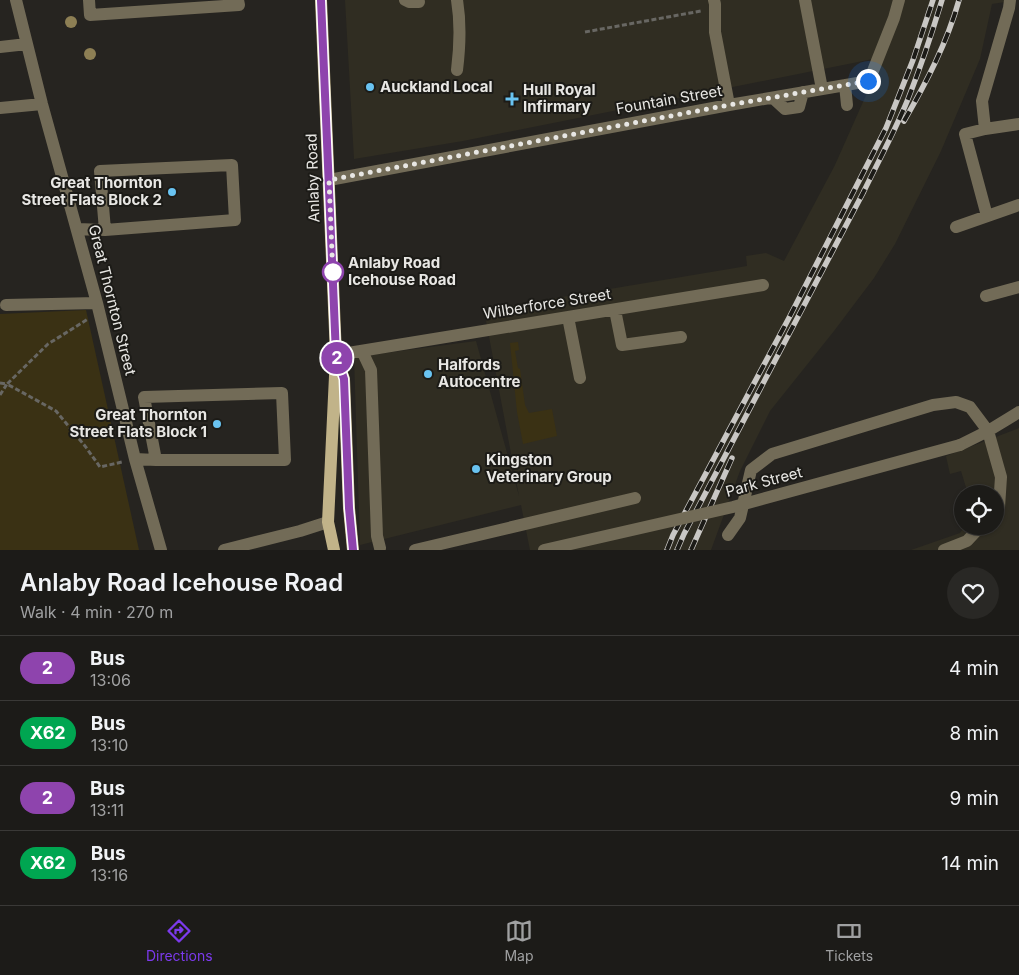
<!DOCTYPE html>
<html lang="en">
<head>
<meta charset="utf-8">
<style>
  :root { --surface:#1c1b18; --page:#292825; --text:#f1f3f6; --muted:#a0a1a2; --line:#3a3937; --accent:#7c3aed }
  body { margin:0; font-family:Inter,sans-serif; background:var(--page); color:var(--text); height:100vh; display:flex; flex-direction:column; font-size:19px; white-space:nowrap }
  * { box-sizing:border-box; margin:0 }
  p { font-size:16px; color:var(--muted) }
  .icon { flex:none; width:28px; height:28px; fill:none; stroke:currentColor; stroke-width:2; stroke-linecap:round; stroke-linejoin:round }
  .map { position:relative; height:550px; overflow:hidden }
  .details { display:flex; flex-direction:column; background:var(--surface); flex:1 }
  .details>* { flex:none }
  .badge { padding:0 10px; border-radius:16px; font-size:18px; line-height:32px }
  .tools { position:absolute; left:954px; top:485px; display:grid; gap:10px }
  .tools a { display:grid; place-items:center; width:50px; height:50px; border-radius:50%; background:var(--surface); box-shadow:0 1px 4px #0004,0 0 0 1px var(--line); font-size:25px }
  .you { position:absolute; width:25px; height:25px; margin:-12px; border:4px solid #fff; border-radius:50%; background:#1a73e8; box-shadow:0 0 0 8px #1a73e833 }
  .map>.badge { position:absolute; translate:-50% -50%; box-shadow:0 0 0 2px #fff }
  .round { display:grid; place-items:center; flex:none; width:52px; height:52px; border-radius:26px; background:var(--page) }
  .headline { display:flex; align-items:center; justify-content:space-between; height:85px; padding:0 20px }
  h1 { font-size:24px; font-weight:600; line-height:38px }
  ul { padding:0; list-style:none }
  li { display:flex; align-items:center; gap:15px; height:65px; padding:0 20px; border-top:1px solid var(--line) }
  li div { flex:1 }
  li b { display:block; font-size:19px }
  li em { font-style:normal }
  li .badge { min-width:55px; font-weight:700; text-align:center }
  .menu { display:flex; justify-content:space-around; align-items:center; height:70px; border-top:1px solid var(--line); background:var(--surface); font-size:14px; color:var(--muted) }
  .menu a { display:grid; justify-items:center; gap:2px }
  .menu .selected { color:var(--accent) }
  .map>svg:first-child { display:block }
</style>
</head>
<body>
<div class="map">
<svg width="1019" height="550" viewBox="0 0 1019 550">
  <rect width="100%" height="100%" fill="#262420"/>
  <path fill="#302d22" d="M345,0H1018L992,4L980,59L941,151L895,244L874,278L834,331L770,411L740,471L711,550H530L521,505L360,545L354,357L476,341L519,496L484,310L747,266L746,256L766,253L784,261L835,165L883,57L463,141L354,159Z
    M1019,428V550H911L960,533L965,526H995V494H968L961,471L950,474L946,456Z"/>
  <path fill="#3a3114" d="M86,310L139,550H0V314Z
    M518,342L519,350L515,351L518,368L520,369L525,405L529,413L552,409L557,436L523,444L517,412L510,343Z"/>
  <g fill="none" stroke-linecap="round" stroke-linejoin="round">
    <path stroke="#686763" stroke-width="3" stroke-dasharray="5 2.5" stroke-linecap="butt" d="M585,32L701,11
      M0,383L7,384L48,344L88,319
      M0,395L7,384L56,411L85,446L100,467L122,462"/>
    <path stroke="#726b57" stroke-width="12" d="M16,0L42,104L97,303L135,459L161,550
      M89,0L90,15L239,5L238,0
      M405,0L409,2H419
      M457,0C461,24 460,46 457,70
      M714,0L715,4V32L729,105
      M805,0L822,89
      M0,47L27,44
      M845,85L847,105
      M773,98L785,109L799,107L803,92
      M0,108L42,104
      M985,129L982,101L1009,8L1010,0
      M329,180L729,105L869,81L894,18L899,0
      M987,216L965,134L985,129L1019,124
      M956,227L1019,205
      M77,229L105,230L235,220L232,165L100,171L105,230
      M986,296L1019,287
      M6,305L97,303
      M615,310L622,345L681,337
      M568,317L580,378
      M362,351L371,370L377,536L380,548
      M336,355L763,285
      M960,445L988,431L1019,412
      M135,459L156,460H285L282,393L144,397L156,460
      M728,535L740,518L751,470L772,454L933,405L956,402L970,407L988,431L1001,477L999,507L995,511
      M224,550L300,531L328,522
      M415,550L635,498
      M944,550L967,541L981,526"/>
    <path stroke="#c1b389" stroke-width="12" d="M321,0L336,355L328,522L334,550
      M339,365L344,379L349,508L353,550"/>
    <g stroke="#c9c7c4" stroke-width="5.5">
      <path id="rail" d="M904,121C926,83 947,43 959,0
        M667,550L673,535L790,316L886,128L913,60L933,0
        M677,550L684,534L863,193C878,162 895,131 908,99C921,66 932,33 942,0
        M691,550L732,458"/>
    </g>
    <use href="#rail" stroke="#1c1b17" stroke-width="4" stroke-dasharray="11" stroke-linecap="butt"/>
    <path stroke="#726b57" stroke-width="12" d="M544,550L733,507L960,445"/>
  </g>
  <g fill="#8d7f54">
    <circle cx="71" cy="22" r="6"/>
    <circle cx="90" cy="54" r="6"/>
  </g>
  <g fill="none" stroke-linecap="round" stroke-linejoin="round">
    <g stroke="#fff" stroke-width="11">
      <path id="line" d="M321,0L336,355L344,379L349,508L353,550"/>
    </g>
    <use href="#line" stroke="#8e44ad" stroke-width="8"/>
    <path stroke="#e8e7e4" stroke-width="5" stroke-dasharray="0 9" d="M333,272V277L329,180L729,105L868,81"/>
  </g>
  <g fill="#69c3f1" stroke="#1c1b17" stroke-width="2">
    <circle cx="370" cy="87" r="5"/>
    <path d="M509.5 91.5h5v5h5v5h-5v5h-5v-5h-5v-5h5z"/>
    <circle cx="172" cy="192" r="5"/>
    <circle cx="428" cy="374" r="5"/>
    <circle cx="217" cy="424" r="5"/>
    <circle cx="476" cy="469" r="5"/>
  </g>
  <circle fill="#fff" stroke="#8e44ad" stroke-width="2.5" cx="333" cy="272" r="10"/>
  <g text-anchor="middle" stroke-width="4" stroke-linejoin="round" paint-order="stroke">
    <g font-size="15" font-weight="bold" fill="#e8e7e4" stroke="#1c1b17" text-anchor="start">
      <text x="380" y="92">Auckland Local</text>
      <text x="523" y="95">Hull Royal<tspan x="523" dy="17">Infirmary</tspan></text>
      <text x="162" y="188" text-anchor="end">Great Thornton<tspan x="162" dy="17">Street Flats Block 2</tspan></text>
      <text x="438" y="370">Halfords<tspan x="438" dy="17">Autocentre</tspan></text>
      <text x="207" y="420" text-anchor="end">Great Thornton<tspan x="207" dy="17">Street Flats Block 1</tspan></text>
      <text x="486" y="465">Kingston<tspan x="486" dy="17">Veterinary Group</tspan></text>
    </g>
    <g font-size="15" fill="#e8e7e4" stroke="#1c1b17">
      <text transform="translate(669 100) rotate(-10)" y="5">Fountain Street</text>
      <text transform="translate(313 178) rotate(-92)" y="5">Anlaby Road</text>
      <text transform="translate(112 300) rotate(76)" y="5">Great Thornton Street</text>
      <text transform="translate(547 304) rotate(-9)" y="5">Wilberforce Street</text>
      <text transform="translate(764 482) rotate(-15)" y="5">Park Street</text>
    </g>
    <g font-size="15" font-weight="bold" fill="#e8e7e4" stroke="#1c1b17" text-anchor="start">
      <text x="348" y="268">Anlaby Road<tspan x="348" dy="17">Icehouse Road</tspan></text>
    </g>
  </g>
</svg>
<div class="tools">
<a><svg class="icon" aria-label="locate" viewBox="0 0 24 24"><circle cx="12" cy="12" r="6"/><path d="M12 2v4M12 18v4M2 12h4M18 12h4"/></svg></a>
</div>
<div class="you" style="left:868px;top:81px"></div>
<b class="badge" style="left:337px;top:358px;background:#8e44ad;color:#fff">2</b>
</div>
<section class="details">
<div class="headline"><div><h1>Anlaby Road Icehouse Road</h1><p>Walk · 4 min · 270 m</p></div><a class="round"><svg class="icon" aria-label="heart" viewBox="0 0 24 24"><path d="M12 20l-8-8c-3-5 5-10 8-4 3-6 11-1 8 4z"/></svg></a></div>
<ul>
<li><span class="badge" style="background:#8e44ad;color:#fff">2</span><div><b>Bus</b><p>13:06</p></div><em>4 min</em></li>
<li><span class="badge" style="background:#00a651;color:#fff">X62</span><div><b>Bus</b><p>13:10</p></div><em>8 min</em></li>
<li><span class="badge" style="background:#8e44ad;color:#fff">2</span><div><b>Bus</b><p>13:11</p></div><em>9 min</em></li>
<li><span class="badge" style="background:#00a651;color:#fff">X62</span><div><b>Bus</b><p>13:16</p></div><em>14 min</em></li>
</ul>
</section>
<nav class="menu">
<a class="selected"><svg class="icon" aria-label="directions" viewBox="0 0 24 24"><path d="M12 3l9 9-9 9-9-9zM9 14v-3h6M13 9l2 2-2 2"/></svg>Directions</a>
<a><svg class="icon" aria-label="map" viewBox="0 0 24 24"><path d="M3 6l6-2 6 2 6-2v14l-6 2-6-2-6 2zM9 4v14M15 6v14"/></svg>Map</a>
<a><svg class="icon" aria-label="tickets" viewBox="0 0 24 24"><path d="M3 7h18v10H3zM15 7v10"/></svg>Tickets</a>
</nav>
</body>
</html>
